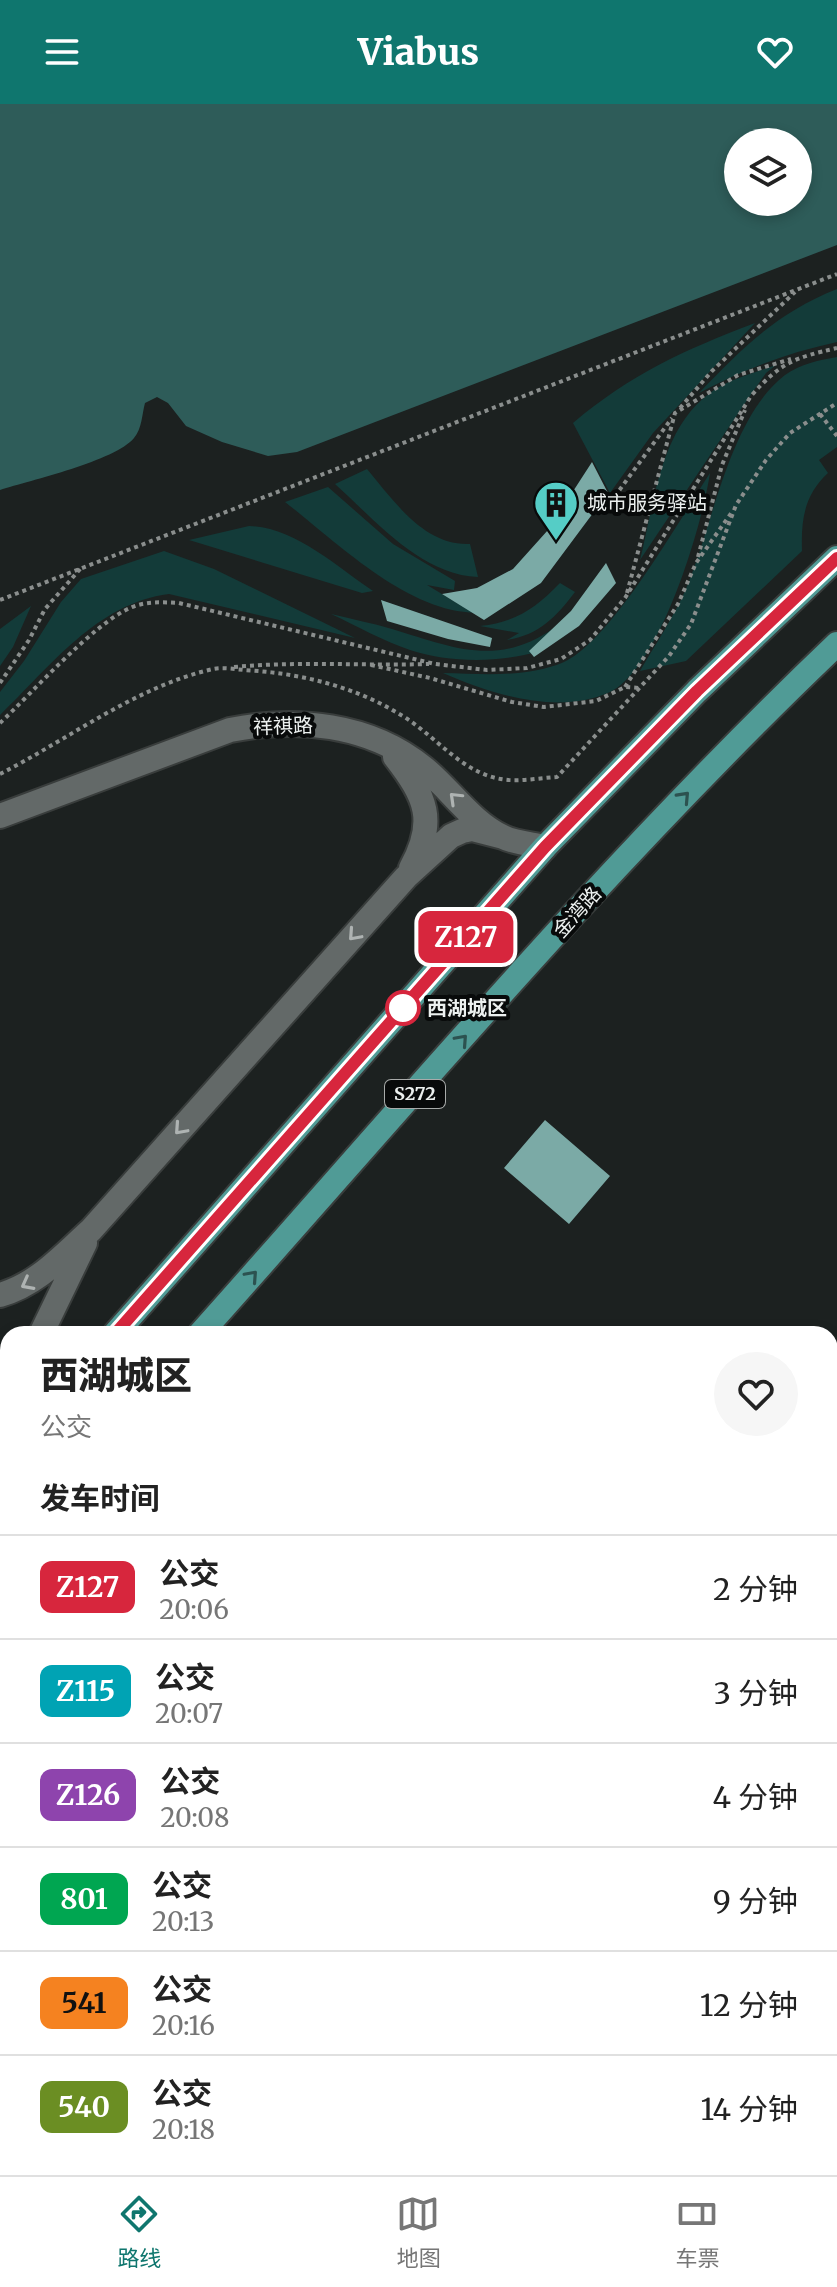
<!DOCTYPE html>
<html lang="zh">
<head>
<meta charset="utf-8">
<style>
  :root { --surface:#fff; --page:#f6f6f6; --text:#222; --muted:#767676; --line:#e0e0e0; --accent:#0f766e }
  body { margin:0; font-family:Merriweather,"Noto Sans SC",serif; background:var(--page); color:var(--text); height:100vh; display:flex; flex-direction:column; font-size:30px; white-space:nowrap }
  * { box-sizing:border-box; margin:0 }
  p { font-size:26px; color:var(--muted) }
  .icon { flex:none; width:44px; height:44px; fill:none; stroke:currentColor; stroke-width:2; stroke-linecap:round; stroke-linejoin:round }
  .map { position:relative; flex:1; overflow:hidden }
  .panel { position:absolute; left:0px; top:1222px; width:838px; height:850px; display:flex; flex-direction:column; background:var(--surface); border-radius:24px 24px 0 0; box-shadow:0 4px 12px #0003 }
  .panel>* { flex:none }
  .badge { padding:0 16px; border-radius:12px; font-size:28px; line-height:52px }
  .fabs { position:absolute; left:724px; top:24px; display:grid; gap:16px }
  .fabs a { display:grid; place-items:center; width:88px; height:88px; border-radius:50%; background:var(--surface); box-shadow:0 4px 12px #0003; font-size:40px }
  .map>.badge { position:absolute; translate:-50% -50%; box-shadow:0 0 0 4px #fff }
  h2 { padding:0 40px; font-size:30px; line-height:72px }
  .round { display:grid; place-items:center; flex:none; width:84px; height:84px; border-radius:42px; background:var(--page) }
  .summary { display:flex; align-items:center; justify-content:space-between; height:136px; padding:0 40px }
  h1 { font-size:38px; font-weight:800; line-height:60px }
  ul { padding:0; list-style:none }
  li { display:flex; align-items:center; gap:24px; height:104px; padding:0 40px; border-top:2px solid var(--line) }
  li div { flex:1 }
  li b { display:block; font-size:30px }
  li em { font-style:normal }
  li .badge { min-width:88px; font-weight:700; text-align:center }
  header { display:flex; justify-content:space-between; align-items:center; height:104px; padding:0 40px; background:var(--accent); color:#fff; font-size:36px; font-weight:800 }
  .tab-bar { display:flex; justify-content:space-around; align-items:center; height:112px; border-top:2px solid var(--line); background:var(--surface); font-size:22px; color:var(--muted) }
  .tab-bar a { display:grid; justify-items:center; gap:4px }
  .tab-bar .selected { color:var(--accent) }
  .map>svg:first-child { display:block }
</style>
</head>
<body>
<header><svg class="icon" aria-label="menu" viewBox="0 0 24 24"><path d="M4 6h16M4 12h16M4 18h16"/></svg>Viabus<svg class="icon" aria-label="heart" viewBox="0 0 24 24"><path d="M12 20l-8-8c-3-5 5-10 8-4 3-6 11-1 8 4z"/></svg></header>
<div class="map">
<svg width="837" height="2071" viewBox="0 0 837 2071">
  <rect width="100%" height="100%" fill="#1c2120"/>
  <path fill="#133b39" d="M837,185V238C787,249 744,265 699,289C743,243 777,209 837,185Z
    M755,219L653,329L610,389L573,319C631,270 684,246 755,219Z
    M837,253V343L819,356L828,369C804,391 801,416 802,447L686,557L640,567C655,541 673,514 685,487C713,423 728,315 785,271C800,260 820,256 837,253Z
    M776,261L766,269L743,302L640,456C655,396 660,320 717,284C734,274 757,268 776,261Z
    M367,365C394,397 424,442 470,440L478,473C421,471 375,416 335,380Z
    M710,369C702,422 660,564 610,588C558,612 491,590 443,569C483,570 527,574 564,558C611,537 680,415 710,369Z
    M328,383L393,440L455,477L454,486L427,481L457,499L486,508C415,516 338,439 285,398Z
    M249,422C294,423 336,462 373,487L362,489L189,436Z
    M164,447L214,465L355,534L169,490C97,499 50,563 0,611V588L24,557L61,498L81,475Z
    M560,479L575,488C556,513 539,531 507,536L519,529L480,522C516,518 536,504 560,479Z
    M31,502L13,543L0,562V525Z
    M331,510C351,515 372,519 392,525C452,543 497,564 554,524L539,547C502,559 448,559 410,546C383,537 357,522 331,510Z"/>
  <path fill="#2e5c59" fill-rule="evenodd" d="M0,0H837V141L297,348L268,352L222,338L186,322L168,299L157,293L145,299C142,310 142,325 134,334C115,357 31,376 0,386ZM738,38H798V98H738Z"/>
  <path fill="#7baaa6" d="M592,358L608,389L541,479L484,516L442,490L477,484L513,465L548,426Z
    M606,459L616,479L579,522L534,553L529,547L571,507Z
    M381,496L492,534L490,543L448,535L387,517Z
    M545,1016L610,1072L569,1120L504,1064Z"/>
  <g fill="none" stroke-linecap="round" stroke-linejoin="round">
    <g stroke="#393d3c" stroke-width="28">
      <path id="minor" d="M395,653C426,693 437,717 411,764
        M0,712L230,626C296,613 369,619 424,664C450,685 472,719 503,733C515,739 532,740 545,743
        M0,1191C38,1180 62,1152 91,1126L406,773L451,732L462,727L472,725L503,733
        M41,1230L85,1139
        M0,1261C9,1284 10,1305 0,1328
        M830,1335L837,1327
        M0,1557L8,1546
        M830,1972L837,1979
        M830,1999L837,2005"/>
    </g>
    <g stroke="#393d3c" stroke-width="28">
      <path id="major" d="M115,1230L545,743L697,587L837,454
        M200,1230C408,997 610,756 837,540
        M0,1376L8,1367
        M0,1444L8,1436"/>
    </g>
    <g stroke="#393d3c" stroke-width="28">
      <path id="highway" d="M0,1344L8,1337
        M0,1477L8,1463"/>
    </g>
    <path stroke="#8a8e8d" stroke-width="4" stroke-dasharray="4 4" stroke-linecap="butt" d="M680,304L712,267L795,188
      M820,310L837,332
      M610,399L672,314
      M698,453L722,361L745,306
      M627,489L675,309L738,271L791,255
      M0,496L837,170
      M371,561L430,574L512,598L544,603L596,597L625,583L640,584
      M234,563C300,557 363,562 429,560
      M0,579L29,536L45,505L81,464
      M625,583L678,500L696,459L732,408
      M0,619C32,589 93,520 130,504C145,497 162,498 179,499L435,560L487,566L527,564L561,555L590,536L625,494L751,292C781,258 794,254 837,244
      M0,670C69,635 137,582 213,565C223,563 234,565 244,566C299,569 354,582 401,611C438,633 463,672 508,676C524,677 541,674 557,673L669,552L691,520L736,401L766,356L790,329L837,299"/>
    <use href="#minor" stroke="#636968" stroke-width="24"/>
    <use href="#major" stroke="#509b96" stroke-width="24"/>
    <use href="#highway" stroke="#43bcb5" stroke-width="24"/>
  </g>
  <defs><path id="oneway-chevron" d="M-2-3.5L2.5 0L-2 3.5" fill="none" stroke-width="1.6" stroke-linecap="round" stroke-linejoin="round" transform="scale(2)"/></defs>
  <g stroke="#2c5250">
    <use href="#oneway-chevron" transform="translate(684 693) rotate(-47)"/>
    <use href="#oneway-chevron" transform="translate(462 936) rotate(-48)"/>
    <use href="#oneway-chevron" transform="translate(252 1172) rotate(-48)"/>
  </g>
  <g stroke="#aeb3b2">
    <use href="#oneway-chevron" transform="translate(455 694) rotate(-136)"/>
    <use href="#oneway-chevron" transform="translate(354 831) rotate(132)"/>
    <use href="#oneway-chevron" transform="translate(180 1025) rotate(132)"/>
    <use href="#oneway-chevron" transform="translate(27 1180) rotate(152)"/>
  </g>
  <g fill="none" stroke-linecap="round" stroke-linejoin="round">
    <g stroke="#fff" stroke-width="18">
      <path id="line" d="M115,1230L545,743L697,587L837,454"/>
    </g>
    <use href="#line" stroke="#d7263d" stroke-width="12"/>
  </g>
  <defs>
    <g id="building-pin" transform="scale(2.3)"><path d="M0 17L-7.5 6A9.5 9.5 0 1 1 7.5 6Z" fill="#55cdc6" stroke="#080a0a"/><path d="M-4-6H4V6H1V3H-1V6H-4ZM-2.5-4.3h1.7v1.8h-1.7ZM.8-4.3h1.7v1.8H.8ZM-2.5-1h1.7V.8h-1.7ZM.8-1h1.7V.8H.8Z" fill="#111"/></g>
  </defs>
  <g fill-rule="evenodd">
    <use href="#building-pin" x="556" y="399"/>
  </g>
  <circle fill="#fff" stroke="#d7263d" stroke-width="4" cx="403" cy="904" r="16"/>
  <g text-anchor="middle" stroke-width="8" stroke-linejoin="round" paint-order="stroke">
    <rect fill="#080a0a" stroke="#a8abaa" stroke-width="2" x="385" y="976" width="60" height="28" rx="6"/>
    <g font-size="18" font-weight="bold" fill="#ecf0ef">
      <text x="415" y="996">S272</text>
    </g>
    <g font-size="20" fill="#ecf0ef" stroke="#080a0a" text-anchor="start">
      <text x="587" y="406">城市服务驿站</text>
    </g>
    <g font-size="20" fill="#ecf0ef" stroke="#080a0a">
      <text transform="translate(283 622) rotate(-2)" y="7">祥祺路</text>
      <text transform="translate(577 808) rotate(-48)" y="7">金湾路</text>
    </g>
    <g font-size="20" font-weight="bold" fill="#ecf0ef" stroke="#080a0a" text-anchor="start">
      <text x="427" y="911">西湖城区</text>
    </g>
  </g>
</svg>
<div class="fabs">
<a><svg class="icon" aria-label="layers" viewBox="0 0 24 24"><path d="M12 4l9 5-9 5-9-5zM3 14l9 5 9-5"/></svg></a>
</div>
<b class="badge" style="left:466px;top:833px;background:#d7263d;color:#fff">Z127</b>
<section class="panel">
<div class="summary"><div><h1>西湖城区</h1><p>公交</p></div><a class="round"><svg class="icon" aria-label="heart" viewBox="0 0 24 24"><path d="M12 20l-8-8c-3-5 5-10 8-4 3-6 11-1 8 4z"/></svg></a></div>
<h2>发车时间</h2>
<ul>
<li><span class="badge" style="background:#d7263d;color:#fff">Z127</span><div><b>公交</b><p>20:06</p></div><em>2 分钟</em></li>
<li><span class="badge" style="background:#00a3b4;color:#fff">Z115</span><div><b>公交</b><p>20:07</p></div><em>3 分钟</em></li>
<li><span class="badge" style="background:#8e44ad;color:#fff">Z126</span><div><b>公交</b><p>20:08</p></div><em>4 分钟</em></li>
<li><span class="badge" style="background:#00a651;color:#fff">801</span><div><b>公交</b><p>20:13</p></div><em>9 分钟</em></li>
<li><span class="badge" style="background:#f58220;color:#111">541</span><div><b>公交</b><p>20:16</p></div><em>12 分钟</em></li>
<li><span class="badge" style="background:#6b8e23;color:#fff">540</span><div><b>公交</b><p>20:18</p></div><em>14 分钟</em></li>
</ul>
</section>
</div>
<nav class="tab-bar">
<a class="selected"><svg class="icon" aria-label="directions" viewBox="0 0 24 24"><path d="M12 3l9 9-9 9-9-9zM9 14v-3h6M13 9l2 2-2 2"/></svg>路线</a>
<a><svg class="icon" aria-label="map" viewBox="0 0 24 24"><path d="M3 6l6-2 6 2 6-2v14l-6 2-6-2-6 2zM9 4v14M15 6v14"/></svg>地图</a>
<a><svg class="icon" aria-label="tickets" viewBox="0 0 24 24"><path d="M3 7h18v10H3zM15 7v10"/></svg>车票</a>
</nav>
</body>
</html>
